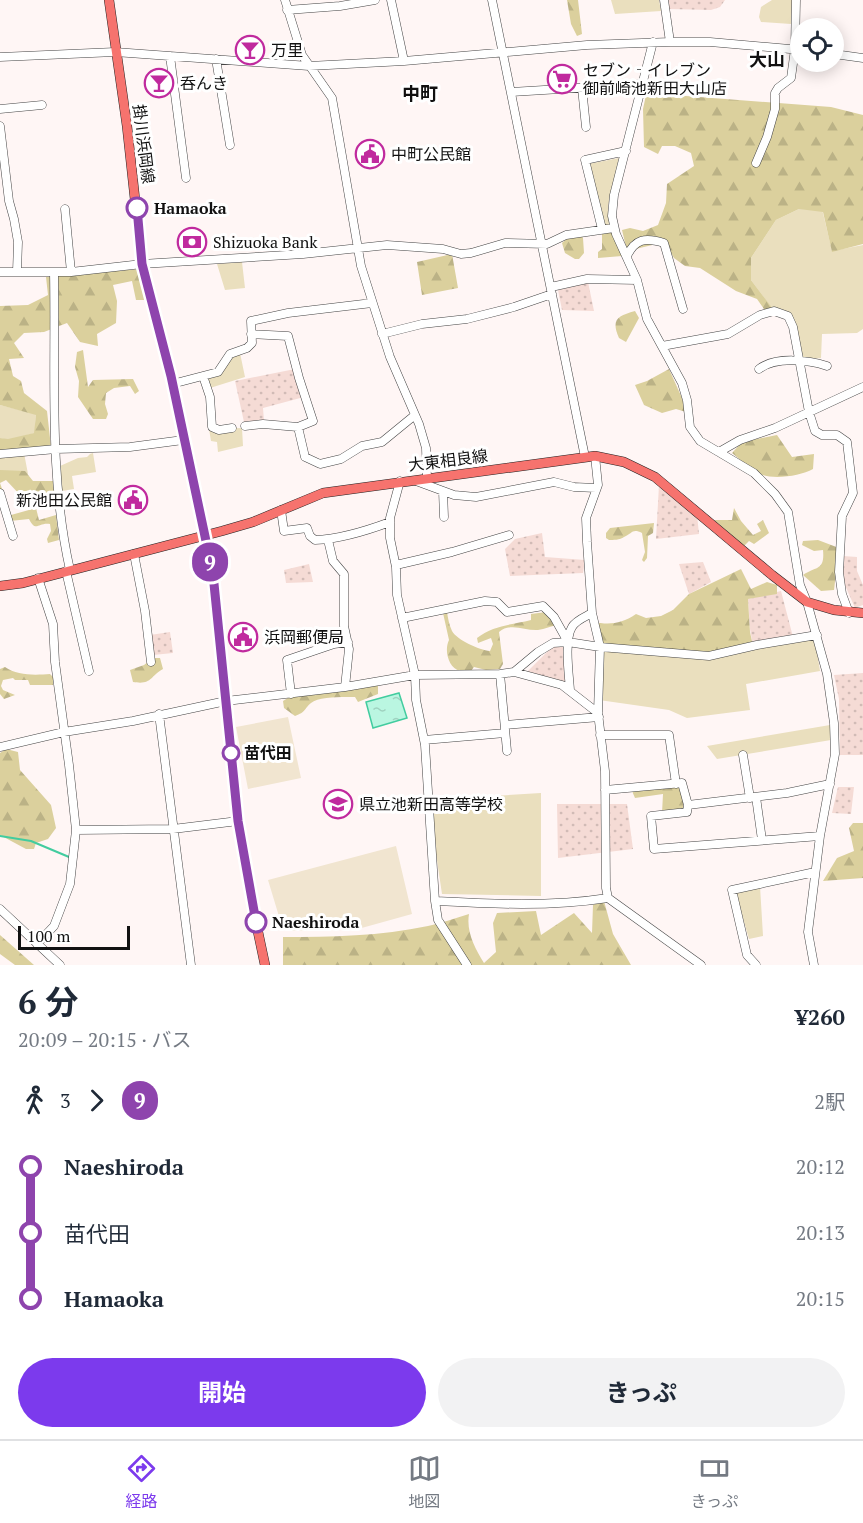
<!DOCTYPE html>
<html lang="ja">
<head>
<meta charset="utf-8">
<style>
  :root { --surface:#fff; --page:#f2f2f3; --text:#1f2937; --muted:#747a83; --line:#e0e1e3; --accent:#7c3aed }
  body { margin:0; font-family:"PT Serif","Noto Sans JP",serif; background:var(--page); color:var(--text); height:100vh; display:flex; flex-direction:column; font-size:22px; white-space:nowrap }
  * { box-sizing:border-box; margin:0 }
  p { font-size:20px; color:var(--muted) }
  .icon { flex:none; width:33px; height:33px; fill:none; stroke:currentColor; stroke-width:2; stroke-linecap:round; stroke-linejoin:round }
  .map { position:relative; height:965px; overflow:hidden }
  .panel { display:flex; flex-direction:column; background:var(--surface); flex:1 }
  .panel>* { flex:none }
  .badge { padding:0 12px; border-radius:20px; font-size:21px; line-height:39px }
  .buttons { position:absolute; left:790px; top:18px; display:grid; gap:12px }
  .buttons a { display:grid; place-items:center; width:54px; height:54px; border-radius:50%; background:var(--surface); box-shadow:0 3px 15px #0003; font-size:30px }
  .scale { position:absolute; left:18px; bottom:15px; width:112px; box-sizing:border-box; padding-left:6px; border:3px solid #111; border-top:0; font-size:16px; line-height:21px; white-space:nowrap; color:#111; -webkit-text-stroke:4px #fff; paint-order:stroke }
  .map>.badge { position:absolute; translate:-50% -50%; box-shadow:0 0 0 3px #fff }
  .legs { display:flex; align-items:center; gap:9px; height:66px; padding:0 18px; font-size:20px }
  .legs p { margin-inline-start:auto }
  .summary { display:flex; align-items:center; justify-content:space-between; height:102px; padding:0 18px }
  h1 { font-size:33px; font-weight:700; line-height:45px }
  .primary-button { display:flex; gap:12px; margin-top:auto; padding:12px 18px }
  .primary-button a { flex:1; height:69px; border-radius:36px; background:var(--accent); color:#fff; font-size:24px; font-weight:700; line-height:69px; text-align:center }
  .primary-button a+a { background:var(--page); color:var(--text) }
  ul { padding:0 18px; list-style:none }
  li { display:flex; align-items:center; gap:21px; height:66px; font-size:22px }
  li i { display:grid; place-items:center; width:9px; height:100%; margin:0 8px; background:currentColor }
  li i::after { content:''; width:15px; height:15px; margin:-8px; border:4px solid; border-radius:50%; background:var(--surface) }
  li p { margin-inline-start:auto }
  li:first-child i { background:linear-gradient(#0000 50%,currentColor 0) }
  li:last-child i { background:linear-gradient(currentColor 50%,#0000 0) }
  .tab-bar { display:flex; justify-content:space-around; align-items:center; height:84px; border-top:2px solid var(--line); background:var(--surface); font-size:16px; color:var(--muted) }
  .tab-bar a { display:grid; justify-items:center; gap:3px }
  .tab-bar .active { color:var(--accent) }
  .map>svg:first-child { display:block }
</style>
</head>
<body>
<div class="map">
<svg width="863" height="965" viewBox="0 0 863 965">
  <defs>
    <pattern id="farmland-dots" width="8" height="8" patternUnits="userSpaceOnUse" patternTransform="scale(1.5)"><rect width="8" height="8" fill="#f5dbd5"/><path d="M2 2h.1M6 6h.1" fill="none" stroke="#d1bbb6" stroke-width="1.8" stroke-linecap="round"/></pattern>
    <pattern id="forest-firs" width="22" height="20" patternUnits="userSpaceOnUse" patternTransform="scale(1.5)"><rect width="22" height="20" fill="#dbd09d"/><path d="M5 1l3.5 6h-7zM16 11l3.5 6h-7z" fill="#bbb286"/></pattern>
    <pattern id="water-ripples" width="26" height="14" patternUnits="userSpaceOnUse" patternTransform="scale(1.5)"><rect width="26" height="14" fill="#baf6e1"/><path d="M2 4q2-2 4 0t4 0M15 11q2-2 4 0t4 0" fill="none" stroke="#9fd2c0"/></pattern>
  </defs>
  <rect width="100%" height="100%" fill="#fff6f5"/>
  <path fill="url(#farmland-dots)" d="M668,0H725L720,7L711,10L669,9Z
    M588,282L594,311L562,310L558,290Z
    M295,369L304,397L263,408L264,421L244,422L235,381Z
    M659,485L697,515L699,534L656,539Z
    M542,533L545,557L585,560L583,573L510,576L505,549L515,539Z
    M843,556L857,557V571L863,585V605L855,608L841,576Z
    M703,562L711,582L689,594L679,564Z
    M309,564L313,582L286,583L284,570Z
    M781,591L793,637L753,646L750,629L748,599Z
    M170,632L173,653L153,655L150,635Z
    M565,644L567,683L527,672L554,645Z
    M863,673V755H840L839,699L834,675Z
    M838,787H854L851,814L832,813Z
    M557,804H627L633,849L558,858Z"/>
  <path fill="#eadfbe" d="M611,0H659L661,11L615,14Z
    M772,0H793L791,24L761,22L759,17L761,7Z
    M619,158L608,206L609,225L603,227L588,164Z
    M799,209H822L832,251L863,245V329L857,333L822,334L821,358L799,360L794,319L774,311L751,280V258L776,220Z
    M242,262L245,288L225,290L217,264Z
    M240,353L245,377L210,388L205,375L221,371L231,357Z
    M0,405L36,414L35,433L8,440L0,438Z
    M242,428L243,446L218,452L217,442L211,441L209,429Z
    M24,453L28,474L0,471V455Z
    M93,453L96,472L72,476L74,489L62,491L60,466L78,458L87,457L90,454Z
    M814,634L820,671L746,684L750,710L687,718L669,710L599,700L602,647L709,656Z
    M830,725L831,740L717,759L707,746Z
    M541,793V896L442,894L428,800Z
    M760,886L763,936L749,939L735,891Z"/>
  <path fill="url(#forest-firs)" d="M567,0H578L582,34L577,36L571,24Z
    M649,81L664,85L673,95L831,107L863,115V244L832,252L823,212L799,209L776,220L751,258V280L773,309L766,312L757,299L736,291L700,268L685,266L674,258L665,242L627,251L622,230L630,228L643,231L658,225L666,203L667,184L694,166L691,153L675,146H662L658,154L644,147L643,109Z
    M611,230L622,256L598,258V252L602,249V235L600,231Z
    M580,234L583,238L584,253L579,259H575L565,253L562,243L571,235Z
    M452,254L458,288L422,295L417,262Z
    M139,269L146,300H136L132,281L113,285L117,301L116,323L97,334L98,346L80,342L67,323L44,332L24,333L14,343L24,358L9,359L13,376L21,381L24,393L47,411L51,447L0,454V438L8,439L34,433L36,415L0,405V306L28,305L48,295L46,277Z
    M635,311L639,318L626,342L619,338C611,320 617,316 635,311Z
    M83,350L88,387L93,380L133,379L139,391L135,394L130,386L114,388L106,393L105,404L108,414L106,419H93L78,397L79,381L75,367L77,352Z
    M669,369L682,398L686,412L676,409L662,413L644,405L635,385L647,381Z
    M777,435L792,457L814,454L813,469C800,476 774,480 760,474C751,470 741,460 732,453L742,442Z
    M0,470L25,471L33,481H53L55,501L45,502L43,500L44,491H40V501L37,502L33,492L21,496L6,480L0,483L11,515L36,508L39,520L56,515L59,540L48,543L47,539L51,531L50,524C38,522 36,533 29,519L10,521L0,489Z
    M734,508L741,521L753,535L761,531L757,524L763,520L769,533L754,544L749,541L744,546L714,520H732Z
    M654,523L653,533L648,536L647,558L644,562L642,560L645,552L642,533C632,528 632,534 624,537C620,540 613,540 609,540L606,538V533L610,528Z
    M818,540L839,548L834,590L821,591L803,575C816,566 825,571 823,550L814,551L802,545L803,541Z
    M741,569L751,589L767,582L777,585V594L748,599L750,632L753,646L706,656L602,647L593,622C610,625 621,624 636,614L646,618L661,616L673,610L689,594Z
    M447,612C448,618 449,625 452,631C457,640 479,650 490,651L493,644L491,638L478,643L477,638C494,625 511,625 531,620V614L546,612L558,625C551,626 545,629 538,630C525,631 511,622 499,632L503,664L500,669L486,670L474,667L471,671C469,671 462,671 460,671C448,668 444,650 449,640L443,613Z
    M153,658H160L163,669C149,677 152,685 133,682L130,670L144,665Z
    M5,667C17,676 36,675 50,674L53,677V685H30L28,680H15L13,678L3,680L1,686L3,690L15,695L4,699L0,694V669Z
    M371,686H378V694L358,702L355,697C345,697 319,696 311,703C304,709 306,712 295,716L284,708L283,701L291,696Z
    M6,749L18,752L20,770L51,805L56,828L48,839L36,843L34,849H26L0,835V753Z
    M677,785L682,793L684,811L662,813L663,794L635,798L632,791Z
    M853,823H863V878L823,881L837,858L854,851L849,828Z
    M604,901L613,934L631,965H283V937C331,937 381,936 428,926C442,923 455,918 469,914C466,932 475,948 484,963L496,952L493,923L497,913L536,911L541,935L574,913L592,933L593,905Z
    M0,935L34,965H15L0,954Z"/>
  <path fill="#f1e5d0" d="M288,717L301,778L248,789L236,727Z
    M396,846L412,914L358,929L288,931L281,923L268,880Z"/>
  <path fill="url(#water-ripples)" stroke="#42cc9f" stroke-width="1.5" d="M399,693L407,718L373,728L366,702Z"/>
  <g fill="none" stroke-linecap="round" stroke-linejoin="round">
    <path stroke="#42cc9f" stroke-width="2" d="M0,836L31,841L69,857"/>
    <g stroke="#444" stroke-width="9">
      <path id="minor" d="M285,0L302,55L332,98L361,266L390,357L419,424L426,448L427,478
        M391,0L404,61
        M492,0L585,457
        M664,0L670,42
        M287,10L340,6L375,0
        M653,42L614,195L612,216L616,234L637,280L647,319L682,383L687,400L690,427L700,441L754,473L775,494L788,512L800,585L807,602L827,674L834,723L835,754L820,836L808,932L814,965
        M834,54L863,58
        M170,56L186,178
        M0,57L115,52L309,66L404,61L587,45L670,42H710L801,50
        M216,59L230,145
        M582,88L586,127
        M511,92L643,84
        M0,109L42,105
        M0,126L9,201L14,219L18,242L17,272
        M756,163L767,137L775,109V93L778,88L791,78L795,49L796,0
        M65,209L71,272
        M602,229L585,160L626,151
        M627,256C635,239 645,237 664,243L683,309
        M0,272H71L142,264L303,254L387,245L443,249L461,254L471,253L505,243L547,244L566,235L614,228
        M54,272C56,371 48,472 70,570
        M551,287L587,279L637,280
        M251,334L288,336L299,378L313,421L298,427
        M382,334L422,324L467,319L514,307L552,294
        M662,346L728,334L760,315L774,311L788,316L793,327L809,412L815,431L822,435H837L847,442L853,493L842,516L839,572L842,594L849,613
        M759,369C776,356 809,360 827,366
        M203,376L210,397L212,427L219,430L232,428
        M172,384L218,372L230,354L247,348L252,343L251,321L288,313L372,303
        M245,426L263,424L298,427L305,457L320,464L341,459L362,446L382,442L415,415
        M719,452L740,440L775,428L863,387
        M0,454L56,449L130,447L183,440
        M595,456L598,485L586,518L587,542L592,613L600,647L598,713L605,771L606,888L608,898L701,965
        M400,481L390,518V538L396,567L397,595L415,675L416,700L425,745L435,901L438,920L467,965
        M416,481L454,495L476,497L554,482L574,487L596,488
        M443,491L444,517
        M0,493L13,536
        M281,510L284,531L307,528L310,536L315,540C341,539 366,531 390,522
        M328,540L333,561L344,574V626L349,649L345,687
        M134,554L145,611L151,662
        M396,565L452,552L509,535
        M66,571L89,671
        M38,578L53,624L55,662L69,765L76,830L173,829L238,821
        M402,618L485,601L497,602L507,612L543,606L554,617L568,642
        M514,672L562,685L598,713
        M500,674L507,751
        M570,690C569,675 564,640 572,627C576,620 585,617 592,613
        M291,694L287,660L334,644L348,642
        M159,714L191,965
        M505,725L599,717
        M600,735H669L676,784
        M424,740L505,733
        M0,747L64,732L133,721L226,701L345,687L415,675L500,674L514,672L538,652L553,643L568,642L600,647L709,656L757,645L817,635
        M743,755L750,798
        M605,790L682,783L688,805L787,793L830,784
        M756,797L762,840
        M688,805L687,812L651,816L654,849L820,836
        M435,901C493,904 550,907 608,898
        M0,909L60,965
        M37,944L54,926L70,884L76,830
        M756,965L747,955L732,890L815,872"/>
    </g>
    <g stroke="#222" stroke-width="10">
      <path id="major" d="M109,0L127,126L142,264L171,376L213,574L238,821L250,894L265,965
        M0,586L23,583L222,531L253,522L323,493L595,456L624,462L655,477L772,575L807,602L834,610L863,613"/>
    </g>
    <use href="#minor" stroke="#fff" stroke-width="8"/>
    <use href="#major" stroke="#f6736e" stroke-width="9"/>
  </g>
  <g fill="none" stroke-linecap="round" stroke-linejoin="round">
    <g stroke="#fff" stroke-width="14">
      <path id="line-1" d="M137,208L142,264L171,376L213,574L238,821L256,922"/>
    </g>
    <use href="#line-1" stroke="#8e44ad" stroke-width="9"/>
  </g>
  <defs>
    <g id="bar-ring" transform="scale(1.5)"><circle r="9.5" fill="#fff" stroke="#c02a9e" stroke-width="1.5"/><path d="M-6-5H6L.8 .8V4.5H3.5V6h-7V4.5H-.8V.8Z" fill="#c02a9e"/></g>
    <g id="supermarket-ring" transform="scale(1.5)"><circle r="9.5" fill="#fff" stroke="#c02a9e" stroke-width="1.5"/><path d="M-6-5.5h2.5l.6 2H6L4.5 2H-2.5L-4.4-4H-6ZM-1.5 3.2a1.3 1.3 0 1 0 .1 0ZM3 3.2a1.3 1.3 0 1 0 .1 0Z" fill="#c02a9e"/></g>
    <g id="civic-ring" transform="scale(1.5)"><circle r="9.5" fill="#fff" stroke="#c02a9e" stroke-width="1.5"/><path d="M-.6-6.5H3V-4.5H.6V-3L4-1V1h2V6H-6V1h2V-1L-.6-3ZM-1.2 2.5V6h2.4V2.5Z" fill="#c02a9e"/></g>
    <g id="bank-ring" transform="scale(1.5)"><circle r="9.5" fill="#fff" stroke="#c02a9e" stroke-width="1.5"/><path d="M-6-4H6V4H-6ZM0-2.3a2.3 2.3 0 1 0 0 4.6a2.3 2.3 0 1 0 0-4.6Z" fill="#c02a9e"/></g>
    <g id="school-ring" transform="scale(1.5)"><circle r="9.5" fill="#fff" stroke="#c02a9e" stroke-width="1.5"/><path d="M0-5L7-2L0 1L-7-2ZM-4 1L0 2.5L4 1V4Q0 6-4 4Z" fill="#c02a9e"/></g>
  </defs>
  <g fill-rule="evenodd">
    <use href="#bar-ring" x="250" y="50"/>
    <use href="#supermarket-ring" x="562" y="79"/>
    <use href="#bar-ring" x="159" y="83"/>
    <use href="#civic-ring" x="370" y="154"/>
    <use href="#bank-ring" x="192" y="242"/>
    <use href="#civic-ring" x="133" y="500"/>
    <use href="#civic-ring" x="243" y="637"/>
    <use href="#school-ring" x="338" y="804"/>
  </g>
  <g fill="#fff" stroke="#8e44ad" stroke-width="3">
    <circle cx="137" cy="208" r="10"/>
    <circle cx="231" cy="753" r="8"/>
    <circle cx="256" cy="922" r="10"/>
  </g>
  <g text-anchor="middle" stroke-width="6" stroke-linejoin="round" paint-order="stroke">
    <g font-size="16" fill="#111" stroke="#fff" text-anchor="start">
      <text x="271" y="56">万里</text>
      <text x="583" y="76">セブン‐イレブン<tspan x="583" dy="18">御前崎池新田大山店</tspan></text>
      <text x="180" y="89">呑んき</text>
      <text x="391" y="160">中町公民館</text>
      <text x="213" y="248">Shizuoka Bank</text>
      <text x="112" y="506" text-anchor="end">新池田公民館</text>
      <text x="264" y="643">浜岡郵便局</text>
      <text x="359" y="810">県立池新田高等学校</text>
    </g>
    <g font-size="16" fill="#111" stroke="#fff">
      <text transform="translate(144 144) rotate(83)" y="6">掛川浜岡線</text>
      <text transform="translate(448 460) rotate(-7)" y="6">大東相良線</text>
    </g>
    <g font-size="16" font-weight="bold" fill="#111" stroke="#fff" text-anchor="start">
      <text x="154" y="214">Hamaoka</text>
      <text x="244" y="759">苗代田</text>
      <text x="272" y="928">Naeshiroda</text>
    </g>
    <g font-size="18" font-weight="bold" fill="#111" stroke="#fff">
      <text x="767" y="66">大山</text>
      <text x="420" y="100">中町</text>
    </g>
  </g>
</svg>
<div class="buttons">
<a><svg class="icon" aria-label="locate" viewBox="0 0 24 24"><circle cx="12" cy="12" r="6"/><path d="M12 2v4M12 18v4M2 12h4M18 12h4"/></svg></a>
</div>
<div class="scale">100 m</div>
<b class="badge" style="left:210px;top:562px;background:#8e44ad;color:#fff">9</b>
</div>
<section class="panel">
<div class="summary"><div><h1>6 分</h1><p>20:09 – 20:15 · バス</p></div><b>¥260</b></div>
<div class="legs"><svg class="icon" aria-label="walk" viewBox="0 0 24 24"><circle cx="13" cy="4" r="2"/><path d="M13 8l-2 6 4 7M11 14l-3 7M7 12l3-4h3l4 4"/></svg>3<svg class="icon" aria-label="forward" viewBox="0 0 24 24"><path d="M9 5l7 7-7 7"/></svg><b class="badge" style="background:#8e44ad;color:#fff">9</b><p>2駅</p></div>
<ul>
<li><i style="color:#8e44ad"></i><b>Naeshiroda</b><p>20:12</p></li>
<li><i style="color:#8e44ad"></i><span>苗代田</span><p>20:13</p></li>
<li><i style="color:#8e44ad"></i><b>Hamaoka</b><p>20:15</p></li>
</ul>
<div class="primary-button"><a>開始</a><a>きっぷ</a></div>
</section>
<nav class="tab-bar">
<a class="active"><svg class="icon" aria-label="directions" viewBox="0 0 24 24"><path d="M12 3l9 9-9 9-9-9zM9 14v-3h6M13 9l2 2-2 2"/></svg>経路</a>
<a><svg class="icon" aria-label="map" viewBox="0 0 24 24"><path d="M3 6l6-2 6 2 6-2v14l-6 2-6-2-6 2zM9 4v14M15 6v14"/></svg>地図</a>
<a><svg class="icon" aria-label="tickets" viewBox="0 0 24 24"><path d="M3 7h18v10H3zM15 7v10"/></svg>きっぷ</a>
</nav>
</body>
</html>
